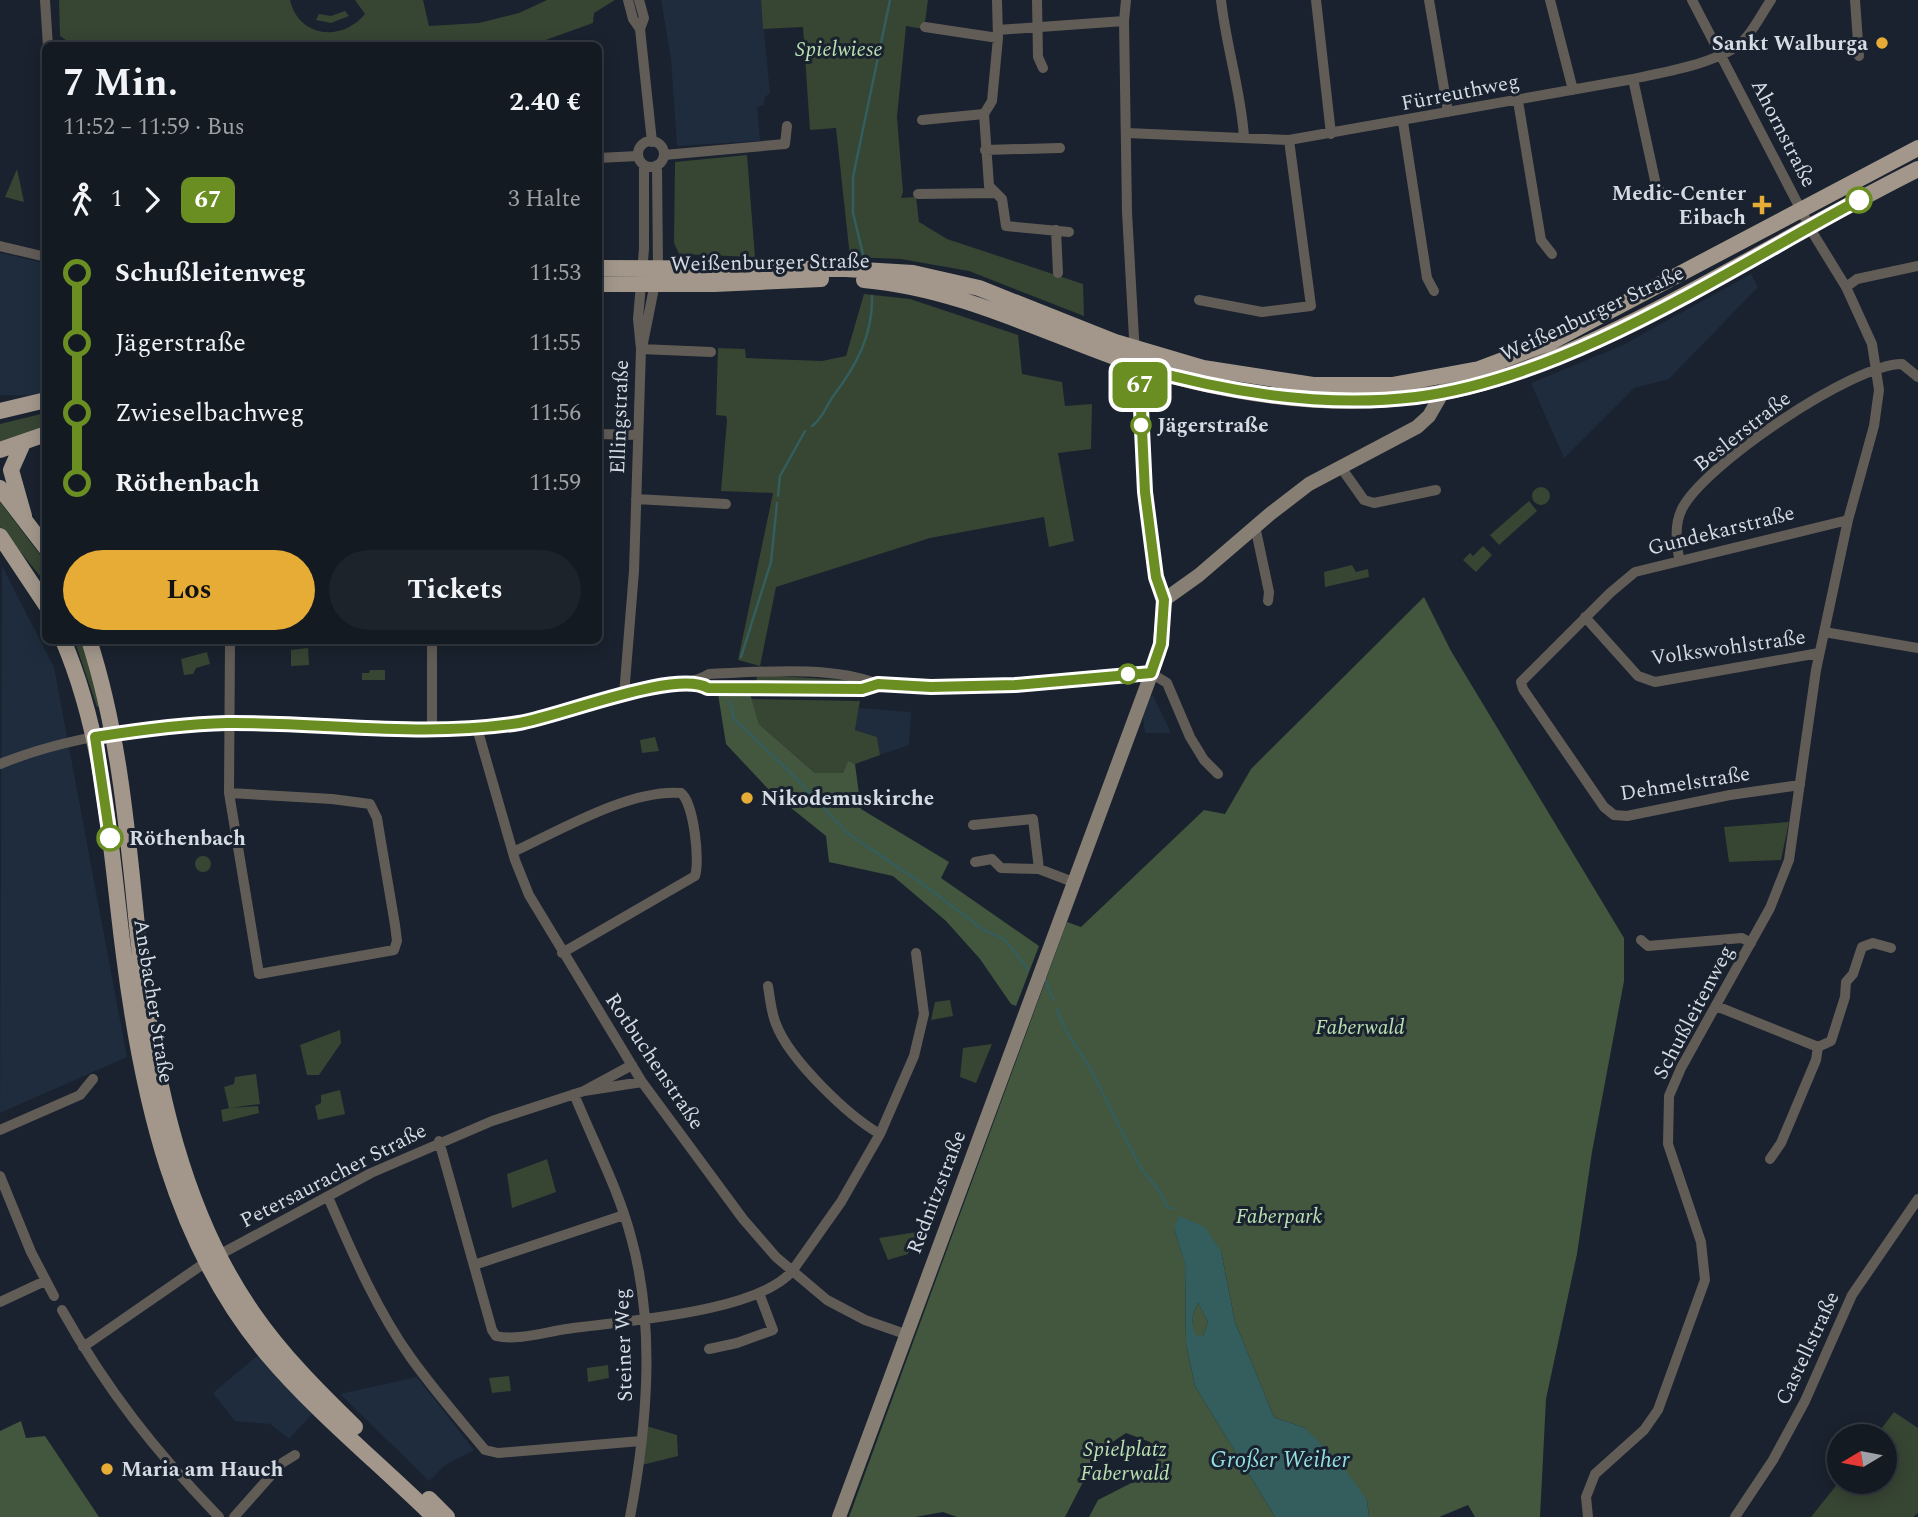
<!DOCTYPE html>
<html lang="de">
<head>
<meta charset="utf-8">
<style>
  :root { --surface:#131a22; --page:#1c232a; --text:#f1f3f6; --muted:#9da1a5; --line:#323840; --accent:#e6ac36 }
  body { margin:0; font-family:Spectral,serif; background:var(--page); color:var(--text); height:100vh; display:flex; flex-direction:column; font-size:26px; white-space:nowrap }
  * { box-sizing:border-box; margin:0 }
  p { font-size:23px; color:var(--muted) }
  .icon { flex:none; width:38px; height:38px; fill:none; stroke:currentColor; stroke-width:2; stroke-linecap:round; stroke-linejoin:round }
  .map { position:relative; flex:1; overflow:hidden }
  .details { position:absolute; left:42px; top:42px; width:560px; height:602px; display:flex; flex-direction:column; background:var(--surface); border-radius:10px; box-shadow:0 4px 18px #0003,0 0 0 2px var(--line) }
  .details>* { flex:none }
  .badge { padding:0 14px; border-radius:10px; font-size:24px; line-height:46px }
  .needle { width:46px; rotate:260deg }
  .fabs { position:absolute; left:1827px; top:1424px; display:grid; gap:14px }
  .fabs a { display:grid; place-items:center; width:70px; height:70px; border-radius:50%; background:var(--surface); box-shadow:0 4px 18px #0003,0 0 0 2px var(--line); font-size:35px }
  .map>.badge { position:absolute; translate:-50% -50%; box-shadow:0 0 0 4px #fff }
  .legs { display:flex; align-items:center; gap:10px; height:77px; padding:0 21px; font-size:23px }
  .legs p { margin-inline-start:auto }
  .head { display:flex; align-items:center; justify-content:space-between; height:119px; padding:0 21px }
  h1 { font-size:38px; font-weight:700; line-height:52px }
  .action { display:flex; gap:14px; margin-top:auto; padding:14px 21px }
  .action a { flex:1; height:80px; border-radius:42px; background:var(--accent); color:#111; font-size:28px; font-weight:700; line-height:80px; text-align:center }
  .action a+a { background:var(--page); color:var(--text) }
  ul { padding:0 21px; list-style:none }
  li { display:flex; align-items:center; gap:24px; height:70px; font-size:26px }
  li i { display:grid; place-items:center; width:10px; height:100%; margin:0 9px; background:currentColor }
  li i::after { content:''; width:18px; height:18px; margin:-9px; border:5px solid; border-radius:50%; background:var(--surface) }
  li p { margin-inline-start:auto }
  li:first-child i { background:linear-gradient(#0000 50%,currentColor 0) }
  li:last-child i { background:linear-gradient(currentColor 50%,#0000 0) }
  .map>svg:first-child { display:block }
</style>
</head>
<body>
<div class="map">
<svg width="1918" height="1517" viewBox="0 0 1918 1517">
  <rect width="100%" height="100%" fill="#19222e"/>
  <path fill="#1e2c3d" d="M661,0H761L770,93L764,98V105L757,107L760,141L677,146L671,59Z
    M0,253L45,263V396L0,395Z
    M1751,274L1758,287L1669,379L1634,388L1564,458L1531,383L1623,345Z
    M2,566L54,667L127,1057L0,1113Z
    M1153,695L1171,733H1145L1143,717L1149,698Z
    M859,708L911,712L909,745L880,755L877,737L855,730Z
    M257,1356L313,1413L289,1439L270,1424L235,1421L213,1393Z
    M417,1377L474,1450L445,1465L429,1481L340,1394Z"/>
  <path fill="#374533" d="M59,0H290C299,38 342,42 365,14L355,0H423L429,26L479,23L519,13L547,0H615L594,13L593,23L529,46L73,45L60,36Z
    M761,0H928L924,29L906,26L897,117L903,192L901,198L916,197L919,222L947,239L1083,284L1084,316L969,271L901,259L850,257L836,128L810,130L803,27L763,29Z
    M345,11L349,16L331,23L316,20L319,14L331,16Z
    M747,155L755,257L679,254L674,243L675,162Z
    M17,169L24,202L5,197Z
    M864,294L910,299L1018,335L1022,374L1062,382L1065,406L1092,404L1091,449L1058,453L1074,541L1049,547L1044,517L930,538L776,587L760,666L738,660L773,493L721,491L727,420L726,416L716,415L718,348L745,349L746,358L822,361L846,356Z
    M45,413V426L0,443V424Z
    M1532 496a9 9 0 1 1 18 0a9 9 0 1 1-18 0Z
    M1529,501L1537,511L1499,545L1490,535Z
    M0,502L45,561V582L0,527Z
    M1483,546L1492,555L1476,572L1463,560L1470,553L1473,556Z
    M1352,565L1356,572L1368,569L1369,577L1325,587L1324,572Z
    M76,645L86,646L103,705L97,707Z
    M308,648L309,665L291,666V650Z
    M207,652L210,664L196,668L193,674L184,675L181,659Z
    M370,670H385V680H362V673H369Z
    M757,675L864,681V685L756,684Z
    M751,699L860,701L855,730L877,737L880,755L855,764L848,762L843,773H815L759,724Z
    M655,737L659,751L642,753L640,740Z
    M1789,822L1781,860L1729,862L1724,827Z
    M195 864a8 8 0 1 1 16 0a8 8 0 1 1-16 0Z
    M950,1000L953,1016L931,1020L935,1002Z
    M340,1030L341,1043L319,1075H307L300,1045Z
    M992,1044L976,1083L960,1077L963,1048Z
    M256,1074L260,1104L229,1108L258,1106L259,1113L223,1122L221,1110L229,1108L224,1087L234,1084L235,1077Z
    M340,1090L345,1114L318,1120L315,1106L321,1103V1095Z
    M547,1159L556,1192L512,1208L507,1174Z
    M917,1232L908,1254L888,1260L879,1238Z
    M608,1365L609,1378L588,1382L587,1368Z
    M509,1376L511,1391L492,1393L489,1378Z
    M1894,1412L1918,1428V1513L1913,1517H1811L1839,1482H1885V1437H1875Z
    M646,1426L677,1435L678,1456L642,1465Z"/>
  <path fill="#43563e" d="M1424,597L1451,651L1624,938V981L1592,1152L1577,1254L1546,1399L1540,1517H1475L1468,1505L1439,1517H1369L1367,1500L1305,1428L1274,1417L1235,1322L1221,1251L1174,1228L1185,1263L1186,1344L1195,1386L1275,1517H1089L1098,1500L1145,1476L1161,1454L1150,1442L1126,1433L1099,1451L1065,1517H957L943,1512L915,1517H849L1067,922L1081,927L1204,810L1225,814L1251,769Z
    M718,694H750L759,724L815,773H843L848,761L855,764L861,809L949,862L941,878L1039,946L1016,1006L1011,1004L980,959L946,921L893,876L829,862L826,836L770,791L726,744Z
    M1198,1303L1208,1322L1203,1336H1196C1190,1324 1192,1314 1198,1303Z
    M21,1421L26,1438L45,1436L99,1517H0V1431Z"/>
  <path fill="#345d5d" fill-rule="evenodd" d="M1179,1216L1205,1227L1221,1251L1235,1322L1274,1417L1305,1428L1338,1460L1367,1500L1369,1517H1275L1195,1386L1186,1344L1185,1264L1174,1228ZM1198,1303L1208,1322L1203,1336H1197C1190,1324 1192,1314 1198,1303Z"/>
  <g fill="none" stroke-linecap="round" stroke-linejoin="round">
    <path stroke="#345d5d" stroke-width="2.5" d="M863,254L853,213V177L890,0
      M812,426C824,417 825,407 834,395C856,366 873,335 872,296
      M778,496L780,476L805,431
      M741,657L771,562L777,503
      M730,702L734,719L793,775L847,833L920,882L981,928L1005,940L1028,969
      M1045,979L1053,1000
      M1057,1009C1063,1031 1080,1051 1091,1070C1108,1102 1122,1135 1141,1167C1149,1180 1163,1192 1167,1207L1174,1209"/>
    <path stroke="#625c57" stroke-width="10" d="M45,0L48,46
      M628,0L633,19L640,29
      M639,0L644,18L640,29L652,142
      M997,0L998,38L992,101L984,114L989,186L1002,199L1006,226L1069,232
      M1037,0L1038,57L1043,68
      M1126,0L1124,21L1127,212L1134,338L1150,535L1156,577L1164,600
      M1221,0C1226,46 1241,91 1244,137
      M1316,0L1331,134
      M1429,0L1448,112
      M1550,0L1573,90
      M1855,0L1859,56
      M925,27L998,38
      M998,30L1124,21
      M1633,79L1656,185L1664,197
      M1518,101L1541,240L1552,254
      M922,120L984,114
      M1403,122L1427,278L1434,291
      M1127,133L1289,140L1633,79C1663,72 1721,63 1743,41C1754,30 1762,13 1771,0
      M638 154a13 13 0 1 1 26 0a13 13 0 1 1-26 0Z
      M985,150L1060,148
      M664,155L785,144L787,126
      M598,158L638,156
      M918,194L996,193
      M1056,230L1058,273
      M0,246L46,257
      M1846,287L1857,279L1918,266
      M1199,300L1262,312L1311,306L1289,140
      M643,343L658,268L657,165
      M641,349L711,352
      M598,434L638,435
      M1340,466L1364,500L1374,503L1436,490
      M636,499L726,504
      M1255,526L1269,592L1268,601
      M1679,559C1677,543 1674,527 1681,511C1700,467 1855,363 1902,364L1918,377
      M1585,617L1638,676L1655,682L1819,653
      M1824,632L1918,648
      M432,640V729
      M697,681L708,688L862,689L878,684L931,687L1015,685L1151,673L1167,683L1190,737L1204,760L1218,774
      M624,695L634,571L641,349L638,319L644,249V165
      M477,728L515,860L529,895L642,1082L743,1219L776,1257L827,1300L865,1320L905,1334
      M0,764C116,717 239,724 361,727C395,728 429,731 462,729C521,726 577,709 633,692C658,685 687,687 709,674C759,672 832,665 878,684
      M1800,785L1730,795L1627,816L1614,815L1604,807L1523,689L1521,682L1610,593L1635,572L1848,520
      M229,793L332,799L370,804L377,818L395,925L397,941L394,950L259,974L229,793L230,640
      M973,825L1033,819L1039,869
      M513,852C559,831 629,789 681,793C694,803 700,862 695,876L562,953
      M975,862L992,859L1001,868L1039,869L1073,882
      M1641,940L1648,946L1742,938L1751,943
      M768,986C770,998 771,1012 776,1024C789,1059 848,1116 880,1134
      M1716,1006L1818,1047
      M632,1065L584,1091L642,1082
      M574,1094C593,1141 618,1188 631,1237C656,1327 647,1427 630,1517
      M0,1130L80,1095L93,1079
      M439,1141L492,1330L496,1336C516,1341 546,1332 566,1329C620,1321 759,1313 793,1270L841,1202L880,1134L914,1056L924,1014L916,953
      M1770,1159L1781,1143L1816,1060L1818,1047L1831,1041L1845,997L1846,982L1853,974L1862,947L1873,943L1891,948
      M0,1176L31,1252L54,1296
      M328,1197C352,1252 376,1309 411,1358C434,1390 460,1420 485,1450L498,1453L641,1441
      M474,1265L624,1215
      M0,1302L45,1281
      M62,1310C107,1390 155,1451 219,1517
      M83,1347L206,1262L371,1173L492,1121L584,1091
      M709,1349L737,1343L773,1330L759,1293
      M234,1517L282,1463L295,1455
      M1588,1517L1586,1497L1595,1474L1644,1430L1658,1410L1705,1280L1701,1242L1668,1144L1669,1096L1681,1068L1770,908L1789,860L1816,670L1848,520L1874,426L1879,390L1872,344L1846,287L1814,235L1692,0
      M1735,1517L1773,1460L1805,1401L1852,1295L1918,1199"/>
    <path stroke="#877e74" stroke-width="14" d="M839,1517L1159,653L1164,600L1199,575L1270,514L1309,484L1417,427L1429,416L1448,383L1472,373"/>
    <path stroke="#a3978b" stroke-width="16" d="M598,268L846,269L913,273L979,288L1115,342L1203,368L1313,385H1392L1479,369L1551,342L1918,148
      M864,280C980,290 1080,354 1192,381C1276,401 1366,408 1450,391C1515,378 1575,350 1634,321C1730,273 1822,217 1918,169
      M598,284H714L821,279
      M0,411L46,400
      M23,443L11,470L24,516
      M0,450L46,434
      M0,488L46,548
      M0,536L46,605
      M63,640C106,741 110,849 124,956C142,1097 174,1243 267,1354C317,1413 379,1463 434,1517
      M89,640C123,745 129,855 141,964C155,1082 183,1213 253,1313C282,1355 318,1391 355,1427
      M429,1499L447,1517"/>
  </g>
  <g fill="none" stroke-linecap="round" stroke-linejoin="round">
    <g stroke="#fff" stroke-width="16">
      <path id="line-1" d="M110,838L95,737C139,730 182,724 227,723C324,722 422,738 519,723C561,716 676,669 708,688L862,689L878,684L931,687L1015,685L1151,673L1161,644L1164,600L1156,577L1145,492L1139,367C1229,393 1323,408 1416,397C1567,378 1726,271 1859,200"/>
    </g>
    <use href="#line-1" stroke="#6b8e23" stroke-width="10"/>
  </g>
  <g fill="#e6ac36" stroke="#19222e" stroke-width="2.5">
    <circle cx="1882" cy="43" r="7"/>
    <path d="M1758.5 194.5h7v7h7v7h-7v7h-7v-7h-7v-7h7z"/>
    <circle cx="747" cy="798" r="7"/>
    <circle cx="107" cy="1469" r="7"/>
  </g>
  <g fill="#fff" stroke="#6b8e23" stroke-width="3.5">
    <circle cx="1859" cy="200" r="12"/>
    <circle cx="1141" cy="425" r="9"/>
    <circle cx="1128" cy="674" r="9"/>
    <circle cx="110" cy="838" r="12"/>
  </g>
  <g text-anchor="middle" stroke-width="6" stroke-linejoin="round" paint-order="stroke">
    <g font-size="21" font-weight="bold" fill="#d4dbe3" stroke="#19222e" text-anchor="end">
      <text x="1868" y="50">Sankt Walburga</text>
      <text x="1746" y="200">Medic-Center<tspan x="1746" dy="24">Eibach</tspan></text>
      <text x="761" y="805" text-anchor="start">Nikodemuskirche</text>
      <text x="121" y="1476" text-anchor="start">Maria am Hauch</text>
    </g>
    <g font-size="21" font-style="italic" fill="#bbe0b1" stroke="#19222e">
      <text x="839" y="56">Spielwiese</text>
      <text x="1360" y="1034">Faberwald</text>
      <text x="1279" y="1223">Faberpark</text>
      <text x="1125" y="1456">Spielplatz<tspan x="1125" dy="24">Faberwald</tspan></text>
    </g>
    <g font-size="21" fill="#d4dbe3" stroke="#19222e">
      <text transform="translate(1460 92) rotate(-11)" y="7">Fürreuthweg</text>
      <text transform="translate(1784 133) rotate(63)" y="7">Ahornstraße</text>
      <text transform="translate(770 262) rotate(-1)" y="7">Weißenburger Straße</text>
      <text transform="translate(1592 313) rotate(-25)" y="7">Weißenburger Straße</text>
      <text transform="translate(619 417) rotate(-88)" y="7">Ellingstraße</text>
      <text transform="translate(1742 431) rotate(-38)" y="7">Beslerstraße</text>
      <text transform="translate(1721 530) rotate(-14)" y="7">Gundekarstraße</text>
      <text transform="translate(1728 647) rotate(-8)" y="7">Volkswohlstraße</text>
      <text transform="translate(1685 783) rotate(-9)" y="7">Dehmelstraße</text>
      <text transform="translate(154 1001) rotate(81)" y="7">Ansbacher Straße</text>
      <text transform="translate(1693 1012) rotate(-62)" y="7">Schußleitenweg</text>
      <text transform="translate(655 1061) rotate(56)" y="7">Rotbuchenstraße</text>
      <text transform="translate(333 1175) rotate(-27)" y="7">Petersauracher Straße</text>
      <text transform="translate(936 1192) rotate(-69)" y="7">Rednitzstraße</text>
      <text transform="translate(623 1345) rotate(-92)" y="7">Steiner Weg</text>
      <text transform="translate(1807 1348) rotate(-65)" y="7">Castellstraße</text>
    </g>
    <g font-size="21" font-weight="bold" fill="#d4dbe3" stroke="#19222e" text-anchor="start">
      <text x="1157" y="432">Jägerstraße</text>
      <text x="129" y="845">Röthenbach</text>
    </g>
    <g font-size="23" font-style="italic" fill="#92dede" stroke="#19222e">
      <text x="1280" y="1467">Großer Weiher</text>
    </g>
  </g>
</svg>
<div class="fabs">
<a><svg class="needle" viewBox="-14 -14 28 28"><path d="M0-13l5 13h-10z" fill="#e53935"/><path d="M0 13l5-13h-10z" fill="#9da1a5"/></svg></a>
</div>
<b class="badge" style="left:1140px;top:385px;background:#6b8e23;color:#fff">67</b>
<section class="details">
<div class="head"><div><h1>7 Min.</h1><p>11:52 – 11:59 · Bus</p></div><b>2.40 €</b></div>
<div class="legs"><svg class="icon" aria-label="walk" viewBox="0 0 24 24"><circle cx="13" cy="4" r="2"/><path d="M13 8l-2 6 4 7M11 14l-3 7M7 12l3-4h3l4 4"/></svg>1<svg class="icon" aria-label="forward" viewBox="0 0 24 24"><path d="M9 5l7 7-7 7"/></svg><b class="badge" style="background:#6b8e23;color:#fff">67</b><p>3 Halte</p></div>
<ul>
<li><i style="color:#6b8e23"></i><b>Schußleitenweg</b><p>11:53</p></li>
<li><i style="color:#6b8e23"></i><span>Jägerstraße</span><p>11:55</p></li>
<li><i style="color:#6b8e23"></i><span>Zwieselbachweg</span><p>11:56</p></li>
<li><i style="color:#6b8e23"></i><b>Röthenbach</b><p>11:59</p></li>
</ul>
<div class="action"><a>Los</a><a>Tickets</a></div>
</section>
</div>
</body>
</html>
